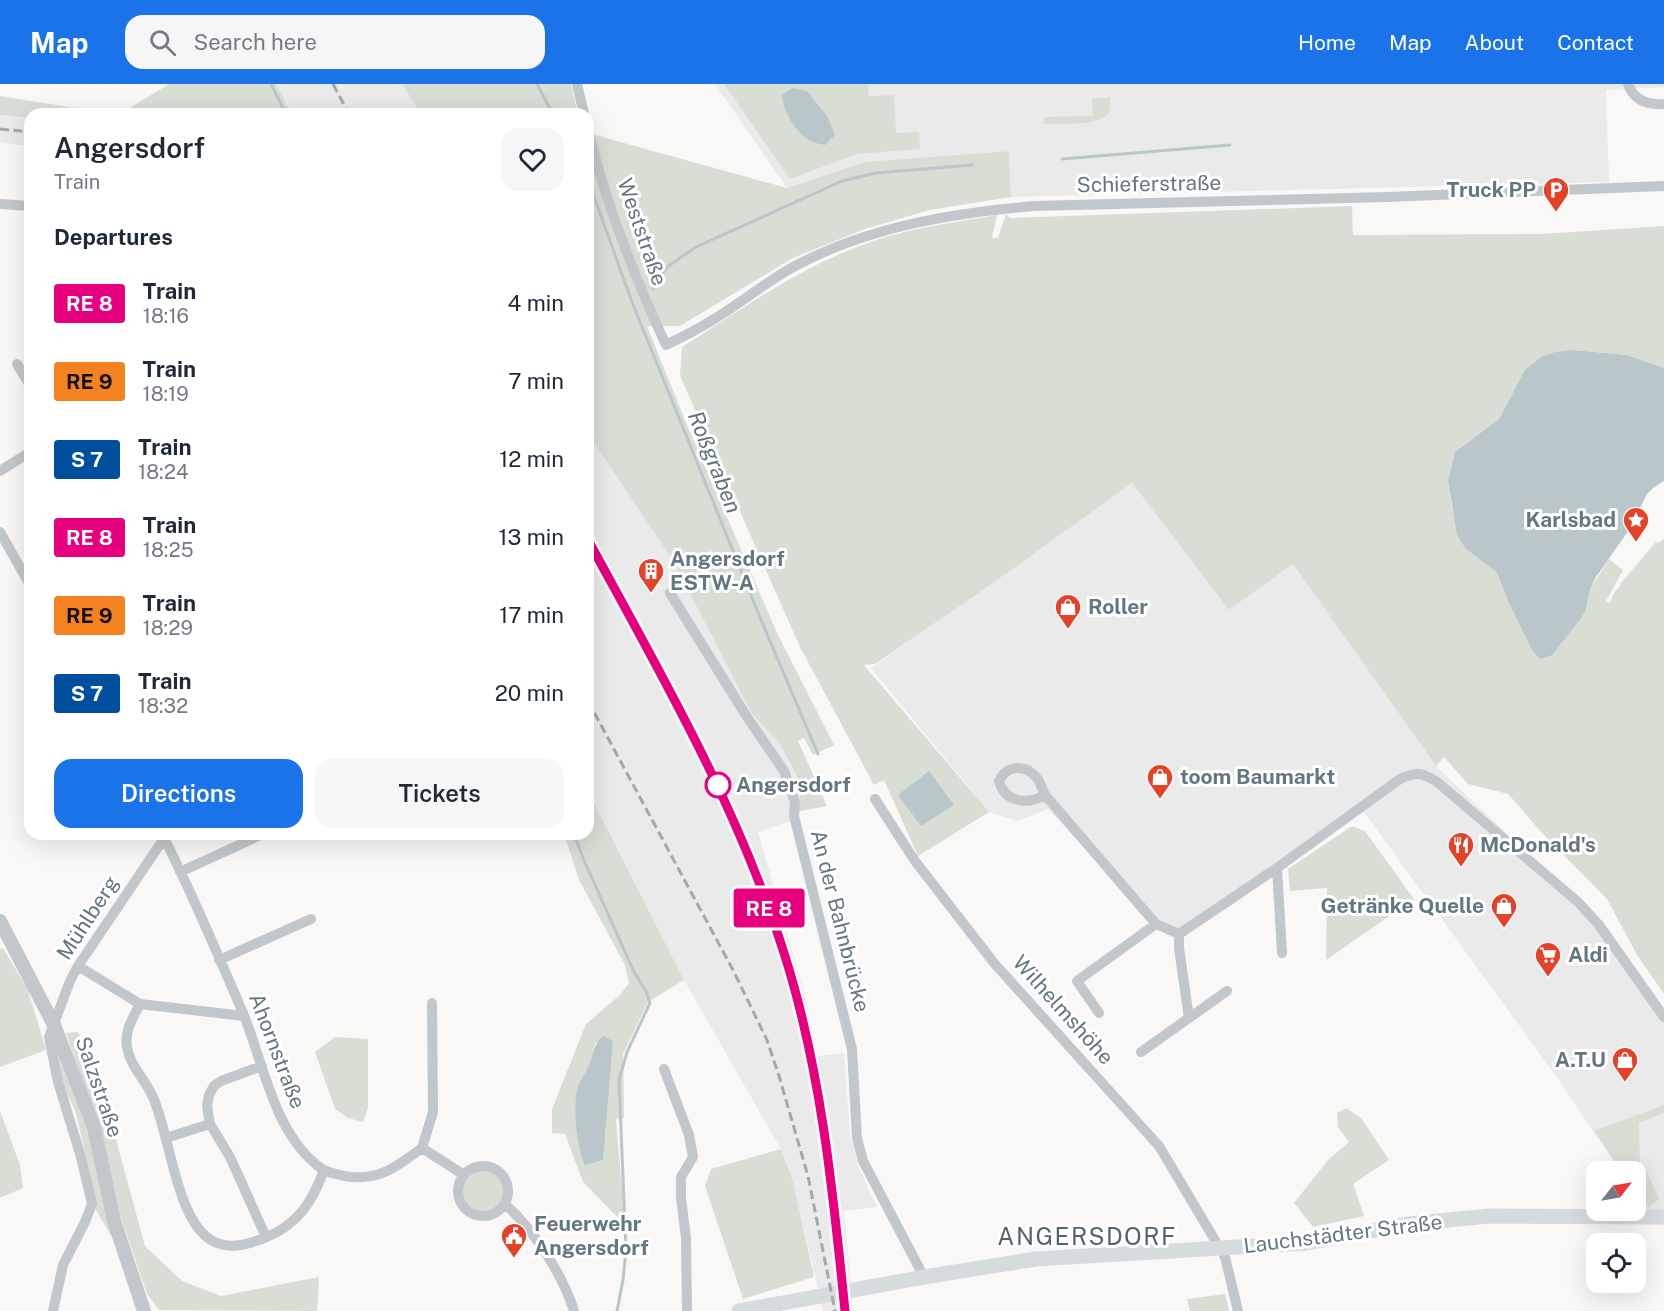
<!DOCTYPE html>
<html lang="en">
<head>
<meta charset="utf-8">
<style>
  :root { --surface:#fff; --page:#f6f6f7; --text:#1f2937; --muted:#747a83; --accent:#1a73e8 }
  body { margin:0; font-family:"Public Sans",sans-serif; background:var(--page); color:var(--text); height:100vh; display:flex; flex-direction:column; font-size:22px; white-space:nowrap }
  * { box-sizing:border-box; margin:0 }
  p { font-size:20px; color:var(--muted) }
  .icon { flex:none; width:33px; height:33px; fill:none; stroke:currentColor; stroke-width:2; stroke-linecap:round; stroke-linejoin:round }
  .map { position:relative; flex:1; overflow:hidden }
  .sheet { position:absolute; left:24px; top:24px; width:570px; height:732px; display:flex; flex-direction:column; background:var(--surface); border-radius:18px; box-shadow:0 6px 24px #0002 }
  .sheet>* { flex:none }
  .badge { padding:0 12px; border-radius:4px; font-size:21px; line-height:39px }
  .needle { width:39px; rotate:59deg }
  .buttons { position:absolute; left:1586px; top:1077px; display:grid; gap:12px }
  .buttons a { display:grid; place-items:center; width:60px; height:60px; border-radius:12px; background:var(--surface); box-shadow:0 6px 24px #0002; font-size:30px }
  .map>.badge { position:absolute; translate:-50% -50%; box-shadow:0 0 0 3px #fff }
  h2 { padding:0 30px; font-size:22px; line-height:54px }
  .round { display:grid; place-items:center; flex:none; width:63px; height:63px; border-radius:18px; background:var(--page) }
  .headline { display:flex; align-items:center; justify-content:space-between; height:102px; padding:0 30px }
  h1 { font-size:28px; font-weight:600; line-height:45px }
  .primary-button { display:flex; gap:12px; margin-top:auto; padding:12px 30px }
  .primary-button a { flex:1; height:69px; border-radius:18px; background:var(--accent); color:#fff; font-size:24px; font-weight:600; line-height:69px; text-align:center }
  .primary-button a+a { background:var(--page); color:var(--text) }
  ul { padding:0; list-style:none }
  li { display:flex; align-items:center; gap:18px; height:78px; padding:0 30px }
  li div { flex:1 }
  li b { display:block; font-size:22px }
  li em { font-style:normal }
  li .badge { min-width:66px; font-weight:700; text-align:center }
  header { display:flex; align-items:center; gap:36px; box-sizing:border-box; height:84px; padding:0 30px; background:var(--accent); color:#fff }
  header strong { font-size:28px }
  nav { display:flex; gap:33px; margin-inline-start:auto; font-size:21px }
  .search { width:420px; height:54px; background:var(--page); display:flex; align-items:center; gap:15px; box-sizing:border-box; padding:0 21px; border-radius:18px; color:var(--muted); font-size:22px }
  .map>svg:first-child { display:block }
</style>
</head>
<body>
<header>
<strong>Map</strong>
<div class="search"><svg class="icon" aria-label="search" viewBox="0 0 24 24"><circle cx="10" cy="10" r="6"/><path d="M15 15l6 6"/></svg>Search here</div>
<nav><a>Home</a><a>Map</a><a>About</a><a>Contact</a></nav>
</header>
<div class="map">
<svg width="1664" height="1227" viewBox="0 0 1664 1227">
  <rect width="100%" height="100%" fill="#f9f8f6"/>
  <path fill="#e9eae9" d="M276,0H402L421,30H292Z
    M715,0H1664V3L1606,6L1609,98L1011,113L1009,67L864,78L787,104Z
    M0,31L30,34V62L0,59Z
    M588,350L672,475L752,630L779,659L795,688L800,706L799,726L790,737L758,748L804,908L818,972L844,969L850,1050L858,1082L877,1123L844,1127L853,1227H823L793,1097L781,1065L684,896L588,707Z
    M1132,399L1229,526L1293,480L1436,682L1578,818L1664,933V1133H1650L1635,1112V1088L1620,1087L1556,992L1361,724L1179,850L1156,840L1048,725L1018,737L989,728L871,584Z"/>
  <path fill="#d9ded5" fill-rule="evenodd" d="M169,0H276L292,30H30V34L0,31V12L107,29L128,25Z
    M402,0H571L578,30H421Z
    M724,0H868L869,12L894,11L896,49L919,48L920,65L857,70L790,95Z
    M1110,13C1110,17 1111,24 1109,28C1104,43 1058,39 1044,40V33L1093,32L1092,15Z
    M588,49L787,104L864,78L1009,67L1011,113L930,126L865,145L793,174L680,242H647L685,336L777,549L834,661L813,671L804,654L798,657L827,722L801,727L799,726L800,706L795,688L779,659L752,630L672,475L588,350Z
    M1352,122L1353,151L1542,150L1664,142V284L1627,271L1573,266L1512,310L1499,335L1460,364L1454,372L1448,396L1452,425L1466,465L1497,489L1508,517L1532,566L1586,525L1590,505L1609,475L1623,486L1606,517L1610,519L1615,507L1621,501L1620,500L1656,458L1658,459L1664,455V910L1637,871L1607,815L1544,751L1508,710L1468,700L1444,673L1436,682L1293,480L1229,526L1132,399L993,499L875,580L864,581L989,728L918,772L884,696L874,701L800,563L680,292L682,263C739,227 794,187 857,163C902,145 950,139 997,131L992,154H998L1006,130L1010,134Z
    M588,707L684,896L648,918L623,970L624,1034L616,1035L625,1141L583,1098L565,1050L552,1049V1025L586,940L620,911L629,899L625,881L579,796L564,750H588ZM613,957L608,999L605,1056L577,1024V1006L588,984L596,958Z
    M1352,742L1365,747L1414,815L1326,876L1327,804L1290,807L1288,785Z
    M3,864L28,906L46,966L0,983V865Z
    M78,948L99,1001L111,1037L145,1162L182,1197L221,1212L319,1193L317,1227L159,1226L147,1210L120,1131L101,1048L66,949Z
    M335,953L368,955V1024L363,1038L348,1034L335,1025L315,968Z
    M56,959L89,1041L114,1157L96,1126L89,1085L75,1026L64,1004L56,974Z
    M1664,1021V1029L1639,1039L1640,1084L1646,1086L1659,1115L1648,1124L1635,1105V1088L1622,1087L1594,1047Z
    M1346,1024L1361,1034L1389,1076L1353,1100L1364,1132L1313,1143L1294,1119L1328,1076L1349,1058L1338,1043L1337,1029Z
    M0,1027L20,1081L23,1104L0,1114Z
    M781,1065L793,1097L814,1193L743,1215L705,1102L711,1085Z
    M462 1107a21 21 0 1 1 42 0a21 21 0 1 1-42 0Z
    M1225,1210L1229,1227H1190L1187,1215Z"/>
  <path fill="#b9c6ca" d="M793,4L807,7L827,32L835,51L825,61C821,60 814,59 810,57C796,49 783,27 782,11Z
    M1573,266L1627,271L1664,284V397L1653,404L1647,410L1631,443L1596,493L1590,505L1586,525L1582,533L1552,571L1541,575L1538,573L1532,566L1508,517L1497,489L1466,465L1457,451L1448,396L1455,368L1499,335L1525,286L1541,273L1555,268Z
    M929,687L954,721L921,742L898,711Z
    M603,952L613,957L603,1076L585,1081C577,1066 573,1023 577,1007C578,998 586,989 589,981C593,970 594,960 603,952Z"/>
  <g fill="none" stroke-linecap="round" stroke-linejoin="round">
    <path stroke="#b9c6ca" stroke-width="3" d="M271,0L286,30
      M537,0L553,30
      M1062,75L1230,61
      M588,96L632,218L759,531L818,670
      M653,205L667,183L696,163L842,97L876,89L973,81
      M574,750L583,774L634,888L646,907L650,919L627,968L619,996L626,1166L623,1196L617,1227"/>
    <path stroke="#c1c7ca" stroke-width="10" d="M577,0L584,30
      M1628,0C1634,17 1648,21 1664,20
      M588,46C606,120 634,192 666,261C682,253 699,245 714,235C741,219 767,197 795,182C868,143 952,129 1034,122L1387,113L1664,102
      M0,120L30,122
      M17,280L30,301
      M0,387L30,368
      M0,448L30,501
      M670,509L747,633L784,687L795,718L794,732L852,965L857,1054L863,1077L924,1193
      M1045,711C1028,721 1005,719 999,697C1006,682 1024,679 1036,693C1040,697 1042,705 1045,711L1156,840L1179,850L1277,784L1400,695C1417,688 1420,688 1436,697L1578,818L1599,841L1664,933
      M875,715L915,777L994,879L1159,1062L1225,1173L1238,1227
      M162,750C192,808 217,869 243,929C264,980 274,1051 322,1085C328,1089 337,1090 344,1092C379,1098 396,1083 422,1064
      M1277,784L1282,869
      M180,788L263,750
      M1179,850V864L1189,934
      M219,876L311,835
      M78,882L140,920L244,932
      M140,920C133,934 124,947 127,963C130,982 144,994 152,1011C170,1048 175,1134 211,1156C229,1167 249,1160 267,1153C298,1140 313,1117 324,1086
      M1099,929L1077,897L1156,840
      M1141,968L1227,907
      M262,982L221,997L214,1002L209,1011L207,1022L210,1040L230,1073L266,1153
      M664,985L689,1051L693,1073L681,1093V1114L686,1154L687,1227
      M166,1054L210,1040
      M422,1064L433,1028L432,919
      M422,1064L464,1091
      M458 1107a25 25 0 1 1 50 0a25 25 0 1 1-50 0Z
      M505,1120C533,1145 563,1191 574,1227
      M53,1227L63,1181L85,1138L92,1120L81,1073L58,998L49,953L70,897L78,882L167,750"/>
    <path stroke="#c1c7ca" stroke-width="14" d="M0,837L54,941L94,1043L114,1137L144,1227"/>
    <path stroke="#d6dbde" stroke-width="15" d="M739,1227L924,1193L1036,1175L1307,1159L1408,1140L1489,1132L1664,1133"/>
    <path stroke="#a0a9ae" stroke-width="3" stroke-dasharray="9 4.5" stroke-linecap="butt" d="M333,0L349,30
      M0,45L30,48
      M588,456C661,590 738,723 784,869C821,985 833,1107 845,1227
      M588,617L733,886L767,956L779,992L808,1092L835,1227"/>
  </g>
  <g fill="none" stroke-linecap="round" stroke-linejoin="round">
    <g stroke="#fff" stroke-width="14">
      <path id="line" d="M588,456C661,590 738,723 784,869C821,985 833,1107 845,1227"/>
    </g>
    <use href="#line" stroke="#e6007e" stroke-width="9"/>
  </g>
  <defs>
    <g id="parking-pin" transform="scale(1.35)"><path d="M0 17L-7.5 6A9.5 9.5 0 1 1 7.5 6Z" fill="#e64129" stroke="#fff"/><path d="M-3.5-5.5H1a3.5 3.5 0 0 1 0 7H-1V5.5H-3.5ZM-1-3.4V-.6H.8a1.4 1.4 0 0 0 0-2.8Z" fill="#fff"/></g>
    <g id="sight-pin" transform="scale(1.35)"><path d="M0 17L-7.5 6A9.5 9.5 0 1 1 7.5 6Z" fill="#e64129" stroke="#fff"/><path d="M0-6L1.8-2.2L6-1.7L2.9 1.2L3.7 5.4L0 3.3L-3.7 5.4L-2.9 1.2L-6-1.7L-1.8-2.2Z" fill="#fff"/></g>
    <g id="building-pin" transform="scale(1.35)"><path d="M0 17L-7.5 6A9.5 9.5 0 1 1 7.5 6Z" fill="#e64129" stroke="#fff"/><path d="M-4-6H4V6H1V3H-1V6H-4ZM-2.5-4.3h1.7v1.8h-1.7ZM.8-4.3h1.7v1.8H.8ZM-2.5-1h1.7V.8h-1.7ZM.8-1h1.7V.8H.8Z" fill="#fff"/></g>
    <g id="shop-pin" transform="scale(1.35)"><path d="M0 17L-7.5 6A9.5 9.5 0 1 1 7.5 6Z" fill="#e64129" stroke="#fff"/><path d="M-5-2.5h2.3a2.7 3.5 0 0 1 5.4 0H5L5.5 6h-11ZM-1.5-2.5h3a1.5 2.3 0 0 0-3 0Z" fill="#fff"/></g>
    <g id="restaurant-pin" transform="scale(1.35)"><path d="M0 17L-7.5 6A9.5 9.5 0 1 1 7.5 6Z" fill="#e64129" stroke="#fff"/><path d="M-5-6h1v4h1v-4h1v4h1v-4h1v5L-1.5 .5V6h-2V.5L-5-1ZM5-6V6H3V1.5H1.5Q1.5-4 5-6Z" fill="#fff"/></g>
    <g id="supermarket-pin" transform="scale(1.35)"><path d="M0 17L-7.5 6A9.5 9.5 0 1 1 7.5 6Z" fill="#e64129" stroke="#fff"/><path d="M-6-5.5h2.5l.6 2H6L4.5 2H-2.5L-4.4-4H-6ZM-1.5 3.2a1.3 1.3 0 1 0 .1 0ZM3 3.2a1.3 1.3 0 1 0 .1 0Z" fill="#fff"/></g>
    <g id="civic-pin" transform="scale(1.35)"><path d="M0 17L-7.5 6A9.5 9.5 0 1 1 7.5 6Z" fill="#e64129" stroke="#fff"/><path d="M-.6-6.5H3V-4.5H.6V-3L4-1V1h2V6H-6V1h2V-1L-.6-3ZM-1.2 2.5V6h2.4V2.5Z" fill="#fff"/></g>
  </defs>
  <g fill-rule="evenodd">
    <use href="#parking-pin" x="1556" y="106"/>
    <use href="#sight-pin" x="1636" y="436"/>
    <use href="#building-pin" x="651" y="487"/>
    <use href="#shop-pin" x="1068" y="523"/>
    <use href="#shop-pin" x="1160" y="693"/>
    <use href="#restaurant-pin" x="1461" y="761"/>
    <use href="#shop-pin" x="1504" y="822"/>
    <use href="#supermarket-pin" x="1548" y="871"/>
    <use href="#shop-pin" x="1625" y="976"/>
    <use href="#civic-pin" x="514" y="1152"/>
  </g>
  <circle fill="#fff" stroke="#e6007e" stroke-width="3" cx="718" cy="701" r="12"/>
  <g text-anchor="middle" stroke-width="6" stroke-linejoin="round" paint-order="stroke">
    <g font-size="21" fill="#637781" stroke="#fff">
      <text transform="translate(1149 100) rotate(-1)" y="7">Schieferstraße</text>
      <text transform="translate(642 148) rotate(71)" y="7">Weststraße</text>
      <text transform="translate(88 834) rotate(-57)" y="7">Mühlberg</text>
      <text transform="translate(840 837) rotate(76)" y="7">An der Bahnbrücke</text>
      <text transform="translate(1063 926) rotate(48)" y="7">Wilhelmshöhe</text>
      <text transform="translate(277 967) rotate(69)" y="7">Ahornstraße</text>
      <text transform="translate(99 1003) rotate(71)" y="7">Salzstraße</text>
      <text transform="translate(1343 1150) rotate(-7)" y="7">Lauchstädter Straße</text>
    </g>
    <g font-size="21" font-weight="bold" fill="#637781" stroke="#fff" text-anchor="start">
      <text x="1536" y="113" text-anchor="end">Truck PP</text>
      <text x="1616" y="443" text-anchor="end">Karlsbad</text>
      <text x="670" y="482">Angersdorf<tspan x="670" dy="24">ESTW-A</tspan></text>
      <text x="1088" y="530">Roller</text>
      <text x="1180" y="700">toom Baumarkt</text>
      <text x="1480" y="768">McDonald's</text>
      <text x="1484" y="829" text-anchor="end">Getränke Quelle</text>
      <text x="1568" y="878">Aldi</text>
      <text x="1606" y="983" text-anchor="end">A.T.U</text>
      <text x="534" y="1147">Feuerwehr<tspan x="534" dy="24">Angersdorf</tspan></text>
    </g>
    <g font-size="21" font-weight="bold" fill="#637781" stroke="#fff" text-anchor="start">
      <text x="736" y="708">Angersdorf</text>
    </g>
    <g font-size="22" font-style="italic" fill="#5e767c" stroke="#fff">
      <text transform="translate(715 378) rotate(68)" y="8">Roßgraben</text>
    </g>
    <g font-size="24" letter-spacing="1.5" fill="#55646c" stroke="#fff">
      <text x="1087" y="1161">ANGERSDORF</text>
    </g>
  </g>
</svg>
<div class="buttons">
<a><svg class="needle" viewBox="-14 -14 28 28"><path d="M0-13l5 13h-10z" fill="#e53935"/><path d="M0 13l5-13h-10z" fill="#747a83"/></svg></a>
<a><svg class="icon" aria-label="locate" viewBox="0 0 24 24"><circle cx="12" cy="12" r="6"/><path d="M12 2v4M12 18v4M2 12h4M18 12h4"/></svg></a>
</div>
<b class="badge" style="left:769px;top:824px;background:#e6007e;color:#fff">RE 8</b>
<section class="sheet">
<div class="headline"><div><h1>Angersdorf</h1><p>Train</p></div><a class="round"><svg class="icon" aria-label="heart" viewBox="0 0 24 24"><path d="M12 20l-8-8c-3-5 5-10 8-4 3-6 11-1 8 4z"/></svg></a></div>
<h2>Departures</h2>
<ul>
<li><span class="badge" style="background:#e6007e;color:#fff">RE 8</span><div><b>Train</b><p>18:16</p></div><em>4 min</em></li>
<li><span class="badge" style="background:#f58220;color:#111">RE 9</span><div><b>Train</b><p>18:19</p></div><em>7 min</em></li>
<li><span class="badge" style="background:#004f9e;color:#fff">S 7</span><div><b>Train</b><p>18:24</p></div><em>12 min</em></li>
<li><span class="badge" style="background:#e6007e;color:#fff">RE 8</span><div><b>Train</b><p>18:25</p></div><em>13 min</em></li>
<li><span class="badge" style="background:#f58220;color:#111">RE 9</span><div><b>Train</b><p>18:29</p></div><em>17 min</em></li>
<li><span class="badge" style="background:#004f9e;color:#fff">S 7</span><div><b>Train</b><p>18:32</p></div><em>20 min</em></li>
</ul>
<div class="primary-button"><a>Directions</a><a>Tickets</a></div>
</section>
</div>
</body>
</html>
